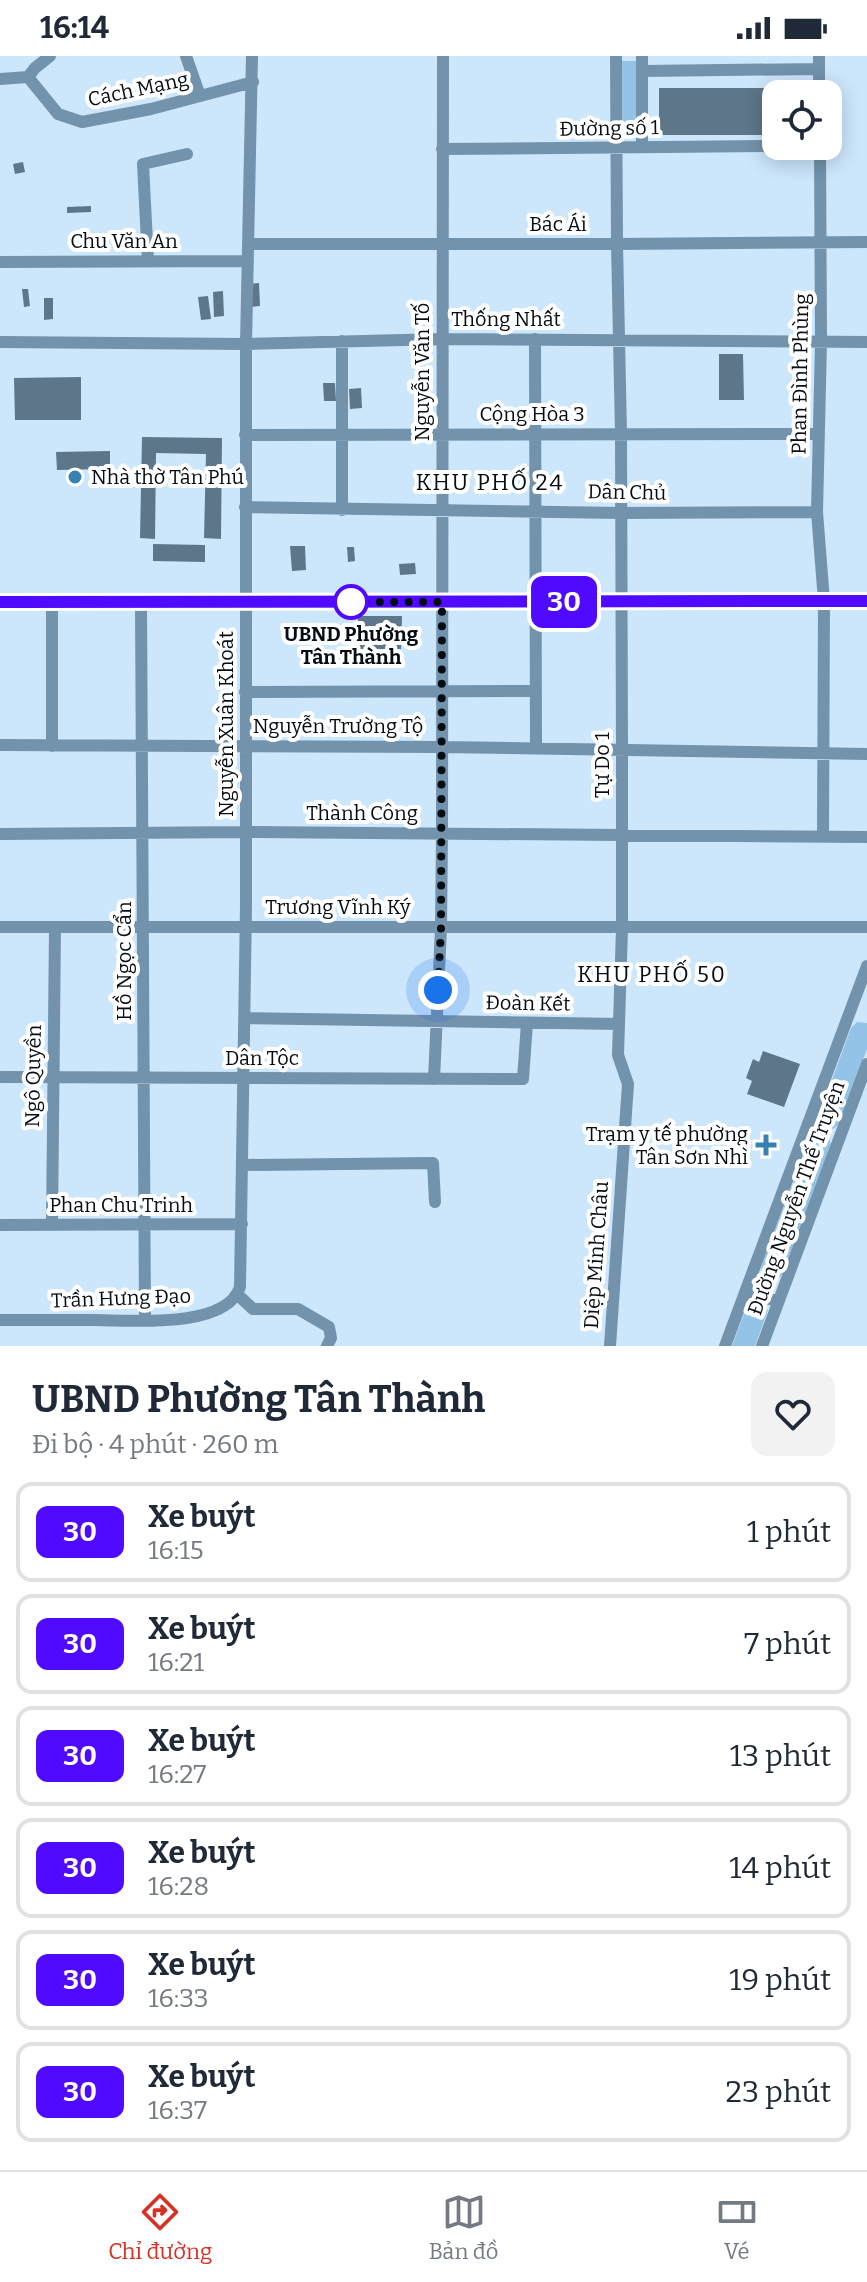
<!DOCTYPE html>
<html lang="vi">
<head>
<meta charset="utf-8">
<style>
  :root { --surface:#fff; --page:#f2f2f3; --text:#1f2937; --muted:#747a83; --line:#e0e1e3; --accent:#d93025 }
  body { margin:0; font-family:Bitter,serif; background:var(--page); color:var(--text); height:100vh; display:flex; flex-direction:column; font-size:30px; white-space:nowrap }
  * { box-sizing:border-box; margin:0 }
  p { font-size:26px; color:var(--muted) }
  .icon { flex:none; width:44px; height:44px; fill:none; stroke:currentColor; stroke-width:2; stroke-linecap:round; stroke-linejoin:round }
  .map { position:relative; height:1290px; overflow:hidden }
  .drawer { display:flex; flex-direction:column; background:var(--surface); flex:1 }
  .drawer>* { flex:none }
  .badge { padding:0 16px; border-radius:12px; font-size:28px; line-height:52px }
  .buttons { position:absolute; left:762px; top:24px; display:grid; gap:16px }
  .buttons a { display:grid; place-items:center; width:80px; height:80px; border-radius:16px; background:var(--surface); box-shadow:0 4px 20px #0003; font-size:40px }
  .you { position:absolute; width:40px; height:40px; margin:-20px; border:6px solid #fff; border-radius:50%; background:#1a73e8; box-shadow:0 0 0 12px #1a73e833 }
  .map>.badge { position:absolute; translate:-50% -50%; box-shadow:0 0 0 4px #fff }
  .round { display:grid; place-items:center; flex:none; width:84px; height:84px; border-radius:16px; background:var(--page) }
  .head { display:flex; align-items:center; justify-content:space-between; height:136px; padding:0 32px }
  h1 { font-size:38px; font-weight:700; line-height:60px }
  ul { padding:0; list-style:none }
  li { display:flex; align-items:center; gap:24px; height:100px; margin:0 16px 12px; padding:0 16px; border:4px solid var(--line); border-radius:16px }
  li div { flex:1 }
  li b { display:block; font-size:30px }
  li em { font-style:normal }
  li .badge { min-width:88px; font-weight:700; text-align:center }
  .status { display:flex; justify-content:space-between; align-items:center; height:56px; padding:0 40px; background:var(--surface); direction:ltr }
  .status svg { height:22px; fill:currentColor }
  .tabs { display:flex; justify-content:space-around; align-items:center; height:112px; border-top:2px solid var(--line); background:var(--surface); font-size:22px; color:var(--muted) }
  .tabs a { display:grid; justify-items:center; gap:4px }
  .tabs .on { color:var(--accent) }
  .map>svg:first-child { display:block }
</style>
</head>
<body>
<div class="status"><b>16:14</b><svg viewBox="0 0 49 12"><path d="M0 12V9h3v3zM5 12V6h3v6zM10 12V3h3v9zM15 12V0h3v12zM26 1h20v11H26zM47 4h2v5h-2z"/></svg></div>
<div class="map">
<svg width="867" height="1290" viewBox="0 0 867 1290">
  <rect width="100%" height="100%" fill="#cce6fc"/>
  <path fill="#94c3e8" d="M622,5H636V79H623Z
    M857,966L867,967V993L839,1068C833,1075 826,1076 819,1069L818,1062L851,972Z
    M820,1076L828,1079L831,1089L782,1219C773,1227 763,1224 761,1212L810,1082L815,1077Z
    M754,1245L762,1247L768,1254L755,1290H732L747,1250Z"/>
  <path fill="#5e7689" d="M659,32H794V38H776V79H659Z
    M23,106L25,116L15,118L13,108Z
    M91,150V156L67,157V151Z
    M259,227L260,250L250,251L248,228Z
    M22,233H28L30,250L24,251Z
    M223,235L224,260L214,261L213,236Z
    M208,240L211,263L201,264L198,241Z
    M44,242H53V263L44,264Z
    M719,298H743L744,344H719Z
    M81,321V364H15L14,322Z
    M323,327H335L336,345H324Z
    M361,332L362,352L350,353L349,333Z
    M142,381L222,382L221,483L204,482L206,398L156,397L155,483L140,482Z
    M110,395V413L57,414L56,396Z
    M153,488L205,489V506L153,505Z
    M290,490H305L306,514L292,515Z
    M347,491H354L355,505L348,506Z
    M415,507L416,518L400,519L399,508Z
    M358,560H402L401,593H357Z
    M763,995L800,1008L784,1051L747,1038L752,1025L746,1022L753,1003L759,1006Z"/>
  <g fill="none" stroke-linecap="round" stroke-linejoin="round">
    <path stroke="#7392ab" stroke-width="12" d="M186,0L200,40
      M642,0V91
      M819,0V38
      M642,15L819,13
      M28,21L35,12L50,0
      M0,23L28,21L58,58L82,66L151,53L253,26
      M820,90L821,286L817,456L824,545L823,780
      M442,93L776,90
      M249,188H617L867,186
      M148,205L143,108L187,98
      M0,206L248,205
      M535,283L536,692
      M0,286L246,288L443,283L867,286
      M245,379L819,378
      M245,451L621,457L817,456
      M342,454V285
      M0,546L867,545
      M52,546V690
      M141,546L145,1264
      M245,636L535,635
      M0,689L442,691L867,698
      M0,778L246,776L867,781
      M0,871H867
      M245,962L619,968
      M0,1021L523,1023L527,967
      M434,1023L441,872L442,777L443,0
      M243,1109L433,1107L435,1146
      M0,1169L242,1168
      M52,1169L55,871
      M746,1234L778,1246
      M238,1239L253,1253H298L329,1271L331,1282L327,1290
      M0,1264C31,1264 62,1264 92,1264C128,1264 226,1274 240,1231L246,850V288L252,0
      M610,1290L628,1028L618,999L622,872V694L621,377L617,188L616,0
      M725,1290L867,910
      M762,1290L867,1008"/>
  </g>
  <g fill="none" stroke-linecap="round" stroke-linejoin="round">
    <g stroke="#fff" stroke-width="18">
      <path id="line" d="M0,546L867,545"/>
    </g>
    <use href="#line" stroke="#4f0aff" stroke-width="12"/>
    <path stroke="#050d14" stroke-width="8" stroke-dasharray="0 14.4" d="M351,546H442L441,872L438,934"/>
  </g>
  <g fill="#3881b5" stroke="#fff" stroke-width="3">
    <circle cx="75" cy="421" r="8"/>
    <path d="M762 1077h8v8h8v8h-8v8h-8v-8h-8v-8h8z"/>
  </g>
  <circle fill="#fff" stroke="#4f0aff" stroke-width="4" cx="351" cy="546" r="16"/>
  <g text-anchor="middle" stroke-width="8" stroke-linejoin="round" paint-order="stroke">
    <g font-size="20" fill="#050d14" stroke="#fff">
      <text transform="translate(138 33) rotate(-12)" y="7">Cách Mạng</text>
      <text transform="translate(609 72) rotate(-1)" y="7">Đường số 1</text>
      <text x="558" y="175">Bác Ái</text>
      <text x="124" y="192">Chu Văn An</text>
      <text x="506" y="270">Thống Nhất</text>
      <text transform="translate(422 316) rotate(-90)" y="7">Nguyễn Văn Tố</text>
      <text transform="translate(800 318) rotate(-89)" y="7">Phan Đình Phùng</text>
      <text x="532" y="365">Cộng Hòa 3</text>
      <text transform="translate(627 436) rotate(1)" y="7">Dân Chủ</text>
      <text transform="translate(226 668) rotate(-90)" y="7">Nguyễn Xuân Khoát</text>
      <text x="338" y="677">Nguyễn Trường Tộ</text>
      <text transform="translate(602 709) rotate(-90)" y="7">Tự Do 1</text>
      <text x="362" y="764">Thành Công</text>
      <text x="338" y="858">Trương Vĩnh Ký</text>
      <text transform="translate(124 905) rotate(-90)" y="7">Hồ Ngọc Cẩn</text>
      <text transform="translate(528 947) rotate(1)" y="7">Đoàn Kết</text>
      <text x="262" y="1009">Dân Tộc</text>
      <text transform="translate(33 1020) rotate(-89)" y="7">Ngô Quyền</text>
      <text transform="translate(796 1142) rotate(-70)" y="7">Đường Nguyễn Thế Truyện</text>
      <text x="121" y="1156">Phan Chu Trinh</text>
      <text transform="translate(596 1199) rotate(-86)" y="7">Diệp Minh Châu</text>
      <text transform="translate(121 1242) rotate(-2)" y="7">Trần Hưng Đạo</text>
    </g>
    <g font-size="20" fill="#050d14" stroke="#fff" text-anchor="start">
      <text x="91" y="428">Nhà thờ Tân Phú</text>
      <text x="748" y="1085" text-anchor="end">Trạm y tế phường<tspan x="748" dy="23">Tân Sơn Nhì</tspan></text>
    </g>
    <g font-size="20" font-weight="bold" fill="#050d14" stroke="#fff">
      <text x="351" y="585">UBND Phường<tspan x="351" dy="23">Tân Thành</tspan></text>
    </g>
    <g font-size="22" letter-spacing="2" fill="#050d14" stroke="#fff">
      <text x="490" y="434">KHU PHỐ 24</text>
      <text x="652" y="926">KHU PHỐ 50</text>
    </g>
  </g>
</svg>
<div class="buttons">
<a><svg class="icon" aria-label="locate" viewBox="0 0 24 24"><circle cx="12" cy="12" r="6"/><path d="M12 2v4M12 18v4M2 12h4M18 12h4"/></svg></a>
</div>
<div class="you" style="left:438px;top:934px"></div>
<b class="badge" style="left:564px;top:546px;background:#4f0aff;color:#fff">30</b>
</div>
<section class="drawer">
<div class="head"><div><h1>UBND Phường Tân Thành</h1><p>Đi bộ · 4 phút · 260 m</p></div><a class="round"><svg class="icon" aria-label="heart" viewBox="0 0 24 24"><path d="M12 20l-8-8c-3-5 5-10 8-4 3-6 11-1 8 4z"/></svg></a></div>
<ul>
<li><span class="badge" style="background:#4f0aff;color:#fff">30</span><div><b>Xe buýt</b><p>16:15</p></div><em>1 phút</em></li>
<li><span class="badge" style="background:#4f0aff;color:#fff">30</span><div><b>Xe buýt</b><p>16:21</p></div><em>7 phút</em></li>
<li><span class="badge" style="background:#4f0aff;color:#fff">30</span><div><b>Xe buýt</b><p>16:27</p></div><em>13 phút</em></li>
<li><span class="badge" style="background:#4f0aff;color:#fff">30</span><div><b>Xe buýt</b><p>16:28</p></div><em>14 phút</em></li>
<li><span class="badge" style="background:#4f0aff;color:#fff">30</span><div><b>Xe buýt</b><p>16:33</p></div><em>19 phút</em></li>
<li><span class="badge" style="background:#4f0aff;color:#fff">30</span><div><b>Xe buýt</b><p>16:37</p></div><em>23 phút</em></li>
</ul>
</section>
<nav class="tabs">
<a class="on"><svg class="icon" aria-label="directions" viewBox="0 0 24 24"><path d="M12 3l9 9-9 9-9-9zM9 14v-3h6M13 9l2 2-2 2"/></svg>Chỉ đường</a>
<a><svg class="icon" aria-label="map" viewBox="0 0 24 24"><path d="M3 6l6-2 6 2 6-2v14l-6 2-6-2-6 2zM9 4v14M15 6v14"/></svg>Bản đồ</a>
<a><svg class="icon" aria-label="tickets" viewBox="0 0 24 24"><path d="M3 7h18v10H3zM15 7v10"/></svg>Vé</a>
</nav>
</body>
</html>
